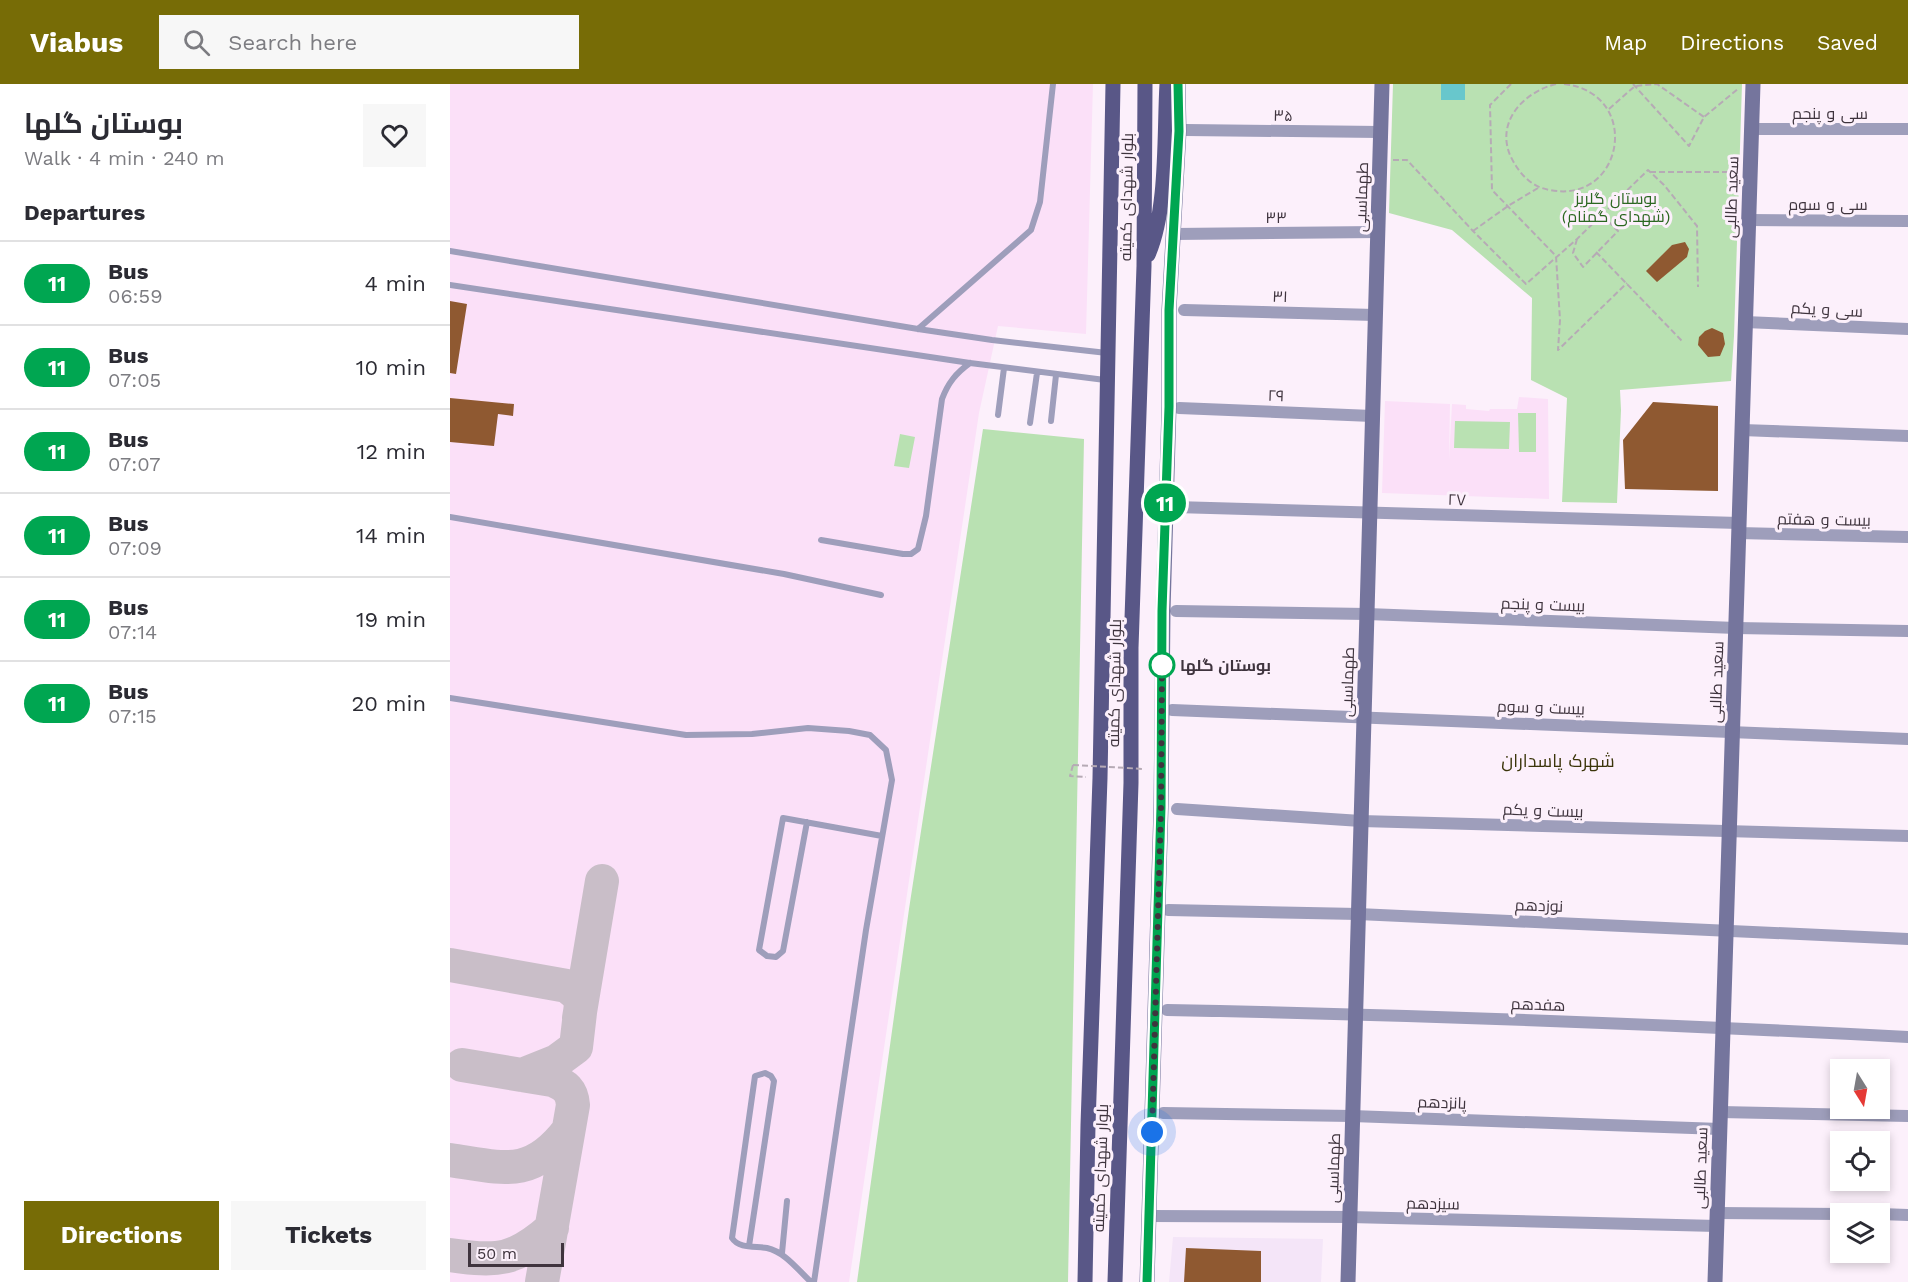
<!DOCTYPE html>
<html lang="en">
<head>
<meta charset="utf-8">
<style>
  :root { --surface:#fff; --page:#f7f7f7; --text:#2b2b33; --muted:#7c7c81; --line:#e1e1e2; --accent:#776c06 }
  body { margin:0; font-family:"Work Sans",Cairo,sans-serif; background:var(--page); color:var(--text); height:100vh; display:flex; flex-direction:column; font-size:22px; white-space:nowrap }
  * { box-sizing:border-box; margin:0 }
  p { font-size:20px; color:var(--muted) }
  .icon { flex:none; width:33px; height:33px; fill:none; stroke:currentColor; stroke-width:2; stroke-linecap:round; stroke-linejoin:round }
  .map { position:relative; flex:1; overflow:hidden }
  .drawer { display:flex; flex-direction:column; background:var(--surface); width:450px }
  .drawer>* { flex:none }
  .badge { padding:0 12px; border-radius:20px; font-size:21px; line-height:39px }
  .needle { width:39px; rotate:169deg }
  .buttons { position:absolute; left:1380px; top:975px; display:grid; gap:12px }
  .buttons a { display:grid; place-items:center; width:60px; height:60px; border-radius:0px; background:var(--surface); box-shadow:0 3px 9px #0003; font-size:30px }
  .scale { position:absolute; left:18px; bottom:15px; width:96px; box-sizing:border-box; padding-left:6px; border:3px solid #3f343e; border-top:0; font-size:16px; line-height:21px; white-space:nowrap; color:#3f343e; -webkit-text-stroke:4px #fcf0fb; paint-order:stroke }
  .you { position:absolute; width:30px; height:30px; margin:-15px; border:4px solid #fff; border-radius:50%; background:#1a73e8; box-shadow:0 0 0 9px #1a73e833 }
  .map>.badge { position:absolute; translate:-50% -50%; box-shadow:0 0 0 3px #fff }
  h2 { padding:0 24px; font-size:22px; line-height:54px }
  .round { display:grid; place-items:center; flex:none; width:63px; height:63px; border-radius:0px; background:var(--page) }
  .overview { display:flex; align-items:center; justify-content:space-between; height:102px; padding:0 24px }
  h1 { font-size:28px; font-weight:700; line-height:45px }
  .action { display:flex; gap:12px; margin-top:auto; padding:12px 24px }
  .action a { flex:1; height:69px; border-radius:0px; background:var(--accent); color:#fff; font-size:24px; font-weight:700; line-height:69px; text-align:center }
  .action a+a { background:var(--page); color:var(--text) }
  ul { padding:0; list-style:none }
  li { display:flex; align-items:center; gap:18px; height:84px; padding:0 24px; border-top:2px solid var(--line) }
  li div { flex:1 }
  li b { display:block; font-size:22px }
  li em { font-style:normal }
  li .badge { min-width:66px; font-weight:700; text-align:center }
  header { display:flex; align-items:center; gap:36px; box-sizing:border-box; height:84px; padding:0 30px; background:var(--accent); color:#fff }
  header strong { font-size:28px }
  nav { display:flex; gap:33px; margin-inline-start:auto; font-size:21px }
  .search { width:420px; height:54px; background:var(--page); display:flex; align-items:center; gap:15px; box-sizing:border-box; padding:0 21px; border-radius:0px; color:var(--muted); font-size:22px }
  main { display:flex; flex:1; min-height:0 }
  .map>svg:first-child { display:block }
</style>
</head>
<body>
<header>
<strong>Viabus</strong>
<div class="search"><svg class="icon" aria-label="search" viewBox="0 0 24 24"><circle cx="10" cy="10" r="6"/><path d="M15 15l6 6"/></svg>Search here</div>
<nav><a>Map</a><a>Directions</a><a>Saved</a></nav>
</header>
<main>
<section class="drawer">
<div class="overview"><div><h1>بوستان گلها</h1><p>Walk · 4 min · 240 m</p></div><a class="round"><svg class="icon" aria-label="heart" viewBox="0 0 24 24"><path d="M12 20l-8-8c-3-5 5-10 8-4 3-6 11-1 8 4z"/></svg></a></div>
<h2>Departures</h2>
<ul>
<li><span class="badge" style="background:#00a651;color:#fff">11</span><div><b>Bus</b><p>06:59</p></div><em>4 min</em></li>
<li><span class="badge" style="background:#00a651;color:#fff">11</span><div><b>Bus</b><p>07:05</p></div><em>10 min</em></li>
<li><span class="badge" style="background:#00a651;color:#fff">11</span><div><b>Bus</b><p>07:07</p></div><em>12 min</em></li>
<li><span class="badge" style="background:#00a651;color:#fff">11</span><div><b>Bus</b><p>07:09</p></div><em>14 min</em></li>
<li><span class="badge" style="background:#00a651;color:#fff">11</span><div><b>Bus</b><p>07:14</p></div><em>19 min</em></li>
<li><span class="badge" style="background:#00a651;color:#fff">11</span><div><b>Bus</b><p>07:15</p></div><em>20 min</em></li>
</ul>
<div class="action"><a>Directions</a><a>Tickets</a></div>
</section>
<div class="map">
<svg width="1458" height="1198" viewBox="0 0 1458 1198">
  <rect width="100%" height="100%" fill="#fcf0fb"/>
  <path fill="#fbe0f8" d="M0,0H643L636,250L548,242L529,329L399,1198H0Z
    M1069,313L1098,315L1099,415L932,409L935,317L1000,320L999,376L1002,320L1016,321V325L1039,327L1040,325H1067Z"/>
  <path fill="#f4e5f8" d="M723,1153L873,1155L871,1198H719Z"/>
  <path fill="#b9e1b2" d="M943,0H1292L1284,252L1281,297L1170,306L1171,326L1167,419L1112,418L1117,314L1081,296L1082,214L1002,146L939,129Z
    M1068,329H1086V368H1069Z
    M1005,337L1060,338L1059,365L1004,364Z
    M533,345L634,355L618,1198H407L459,825Z
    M450,350L465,353L459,384L444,382Z"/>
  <path fill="#68c7cc" d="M991,0H1015V16H991Z"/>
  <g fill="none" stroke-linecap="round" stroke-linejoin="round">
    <path stroke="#c9bec8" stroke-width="34" d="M0,881L117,902L128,911L131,920L126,963L107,977L72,991
      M129,934L152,797
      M12,981L102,996C115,1001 122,1006 123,1021L92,1198
      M0,1076C53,1084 81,1095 118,1047
      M0,1171C48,1178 65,1177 102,1144"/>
  </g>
  <path fill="#8f5931" d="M1235,158L1239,165L1237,173L1207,198L1196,187L1222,161Z
    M0,217L17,220L6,290L0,289Z
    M1262,244L1273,249L1275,260L1270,272L1258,273L1248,261L1249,253L1255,247Z
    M0,314L64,320L63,332L48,330L44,362L0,358Z
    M1203,318L1268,322V407L1175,405L1173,356Z
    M736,1164L811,1167V1198H734Z"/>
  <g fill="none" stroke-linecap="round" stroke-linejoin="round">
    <path stroke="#b6aab5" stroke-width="2" stroke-dasharray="6 3" stroke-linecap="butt" d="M1061,0L1040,21L1042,106L1106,172L1110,236L1108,266L1177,199
      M1106,0C1074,8 1046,37 1060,71C1068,88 1080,103 1100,106C1174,121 1193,9 1114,0
      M1183,0L1239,62L1254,33L1289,4
      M1159,25L1185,2L1207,0L1254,33
      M943,76H957L1023,147L1076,200L1127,155L1198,86L1214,101L1247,142L1248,203
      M1200,88H1287
      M1023,147L1058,122L1088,104
      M1127,155L1123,169L1133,183L1168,147L1151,130
      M1146,168L1232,257
      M623,681L620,692L636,693"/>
    <path stroke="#9e9ebb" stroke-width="6" d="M0,167L468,245L542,256L657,269
      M0,201L520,279L655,296
      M468,245L581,146L590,118L603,0
      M548,331L554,284
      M601,337L606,291
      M580,339L587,289
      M0,433L334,490L431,511
      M371,456L453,470H461L468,465L476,432L492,315C498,299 506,289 520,279
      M0,614L236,651L302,650L358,644L399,647L420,651L436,666L442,696L416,846L364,1198
      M357,738L333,867L326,873L317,872L309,866L333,734L432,752
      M299,1162L324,997L321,992L315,989L305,992L282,1154C289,1165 305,1162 317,1164C335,1168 348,1186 361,1198
      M332,1169L337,1117"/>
    <path stroke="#9e9ebb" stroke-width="12" d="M1301,45H1458
      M736,46L930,48
      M1298,136L1458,137
      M724,150L928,148
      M734,226L925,231
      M1295,238L1458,245
      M729,324L922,332
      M1292,346L1458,352
      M725,423L1289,439
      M1288,449L1458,453
      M726,527L917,530L1286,544L1458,547
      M722,626L1458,655
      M727,725L911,737L1458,752
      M718,826L908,830L1458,855
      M717,926C964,931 1211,940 1458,953
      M1270,1028L1458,1032
      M713,1029L902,1032L1270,1045
      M1267,1129L1390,1130
      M1430,1130L1458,1131
      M700,1132L899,1133L1267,1142"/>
    <path stroke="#75759d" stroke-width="15" d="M697,1198L711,723L713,527L719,323V226L729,47L728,0
      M898,1198L932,0
      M1265,1198L1303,0"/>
    <path stroke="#595787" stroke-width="15" d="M698,171C718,126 714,49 717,0
      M635,1198L638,1041L650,694L663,0
      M665,1198L681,699V564L694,182L695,0"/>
    <path stroke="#b6aab5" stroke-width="2" stroke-dasharray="6 3" stroke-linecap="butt" d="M623,681L694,685"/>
  </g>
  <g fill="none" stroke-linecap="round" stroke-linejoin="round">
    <g stroke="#fff" stroke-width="14">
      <path id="line" d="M697,1198L711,723L712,527L719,323V226L729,47L728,0"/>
    </g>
    <use href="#line" stroke="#00a651" stroke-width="9"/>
    <path stroke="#3f343e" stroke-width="6" stroke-dasharray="0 10.8" d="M702,1048L711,723L712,581"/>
  </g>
  <circle fill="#fff" stroke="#00a651" stroke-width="3" cx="712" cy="581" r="12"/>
  <g text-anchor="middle" stroke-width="6" stroke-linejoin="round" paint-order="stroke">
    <g font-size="16" fill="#3f343e" stroke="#fcf0fb">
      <text x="1380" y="35">سی و پنجم</text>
      <text transform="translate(833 31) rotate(1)" y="6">۳۵</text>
      <text transform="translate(676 113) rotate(-89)" y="6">بلوار شهدای کمیته</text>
      <text transform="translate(911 113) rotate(-88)" y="6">طهماسبی</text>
      <text transform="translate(1281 113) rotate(-88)" y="6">سعید طالبی</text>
      <text x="1378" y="126">سی و سوم</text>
      <text x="826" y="139">۳۳</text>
      <text transform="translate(830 212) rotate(2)" y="6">۳۱</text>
      <text transform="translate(1377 225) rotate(3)" y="6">سی و یکم</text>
      <text transform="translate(826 311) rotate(2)" y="6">۲۹</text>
      <text transform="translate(1007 415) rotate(2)" y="6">۲۷</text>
      <text transform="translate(1374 435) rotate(1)" y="6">بیست و هفتم</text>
      <text transform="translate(1093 520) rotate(2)" y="6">بیست و پنجم</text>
      <text transform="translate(897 598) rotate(-88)" y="6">طهماسبی</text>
      <text transform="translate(1266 598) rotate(-88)" y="6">سعید طالبی</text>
      <text transform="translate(664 599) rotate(-89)" y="6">بلوار شهدای کمیته</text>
      <text transform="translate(1091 623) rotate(2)" y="6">بیست و سوم</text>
      <text transform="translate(1093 726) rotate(2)" y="6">بیست و یکم</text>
      <text transform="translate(1089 821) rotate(2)" y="6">نوزدهم</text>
      <text transform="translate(1088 920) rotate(2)" y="6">هفدهم</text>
      <text transform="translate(992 1018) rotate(2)" y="6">پانزدهم</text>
      <text transform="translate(650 1084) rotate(-88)" y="6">بلوار شهدای کمیته</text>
      <text transform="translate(883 1084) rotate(-88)" y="6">طهماسبی</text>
      <text transform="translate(1250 1084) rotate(-88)" y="6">سعید طالبی</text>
      <text transform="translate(983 1119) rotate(1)" y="6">سیزدهم</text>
    </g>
    <g font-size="16" fill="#2b6720" stroke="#fcf0fb">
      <text x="1166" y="120">بوستان گلریز<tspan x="1166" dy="18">(شهدای گمنام)</tspan></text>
    </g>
    <g font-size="16" font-weight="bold" fill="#3f343e" stroke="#fcf0fb" text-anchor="start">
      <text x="730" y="587">بوستان گلها</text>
    </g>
    <g font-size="18" fill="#3b350a" stroke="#fcf0fb">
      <text x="1108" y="683">شهرک پاسداران</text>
    </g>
  </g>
</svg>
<div class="buttons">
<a><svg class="needle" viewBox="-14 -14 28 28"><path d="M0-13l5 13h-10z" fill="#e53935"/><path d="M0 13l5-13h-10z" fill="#7c7c81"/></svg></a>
<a><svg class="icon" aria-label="locate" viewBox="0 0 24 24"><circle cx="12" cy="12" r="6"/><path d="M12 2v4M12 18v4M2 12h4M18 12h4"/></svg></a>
<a><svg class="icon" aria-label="layers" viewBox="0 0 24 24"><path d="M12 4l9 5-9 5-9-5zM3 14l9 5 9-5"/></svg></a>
</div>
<div class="scale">50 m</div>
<div class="you" style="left:702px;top:1048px"></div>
<b class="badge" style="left:715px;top:419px;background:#00a651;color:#fff">11</b>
</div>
</main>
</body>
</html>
